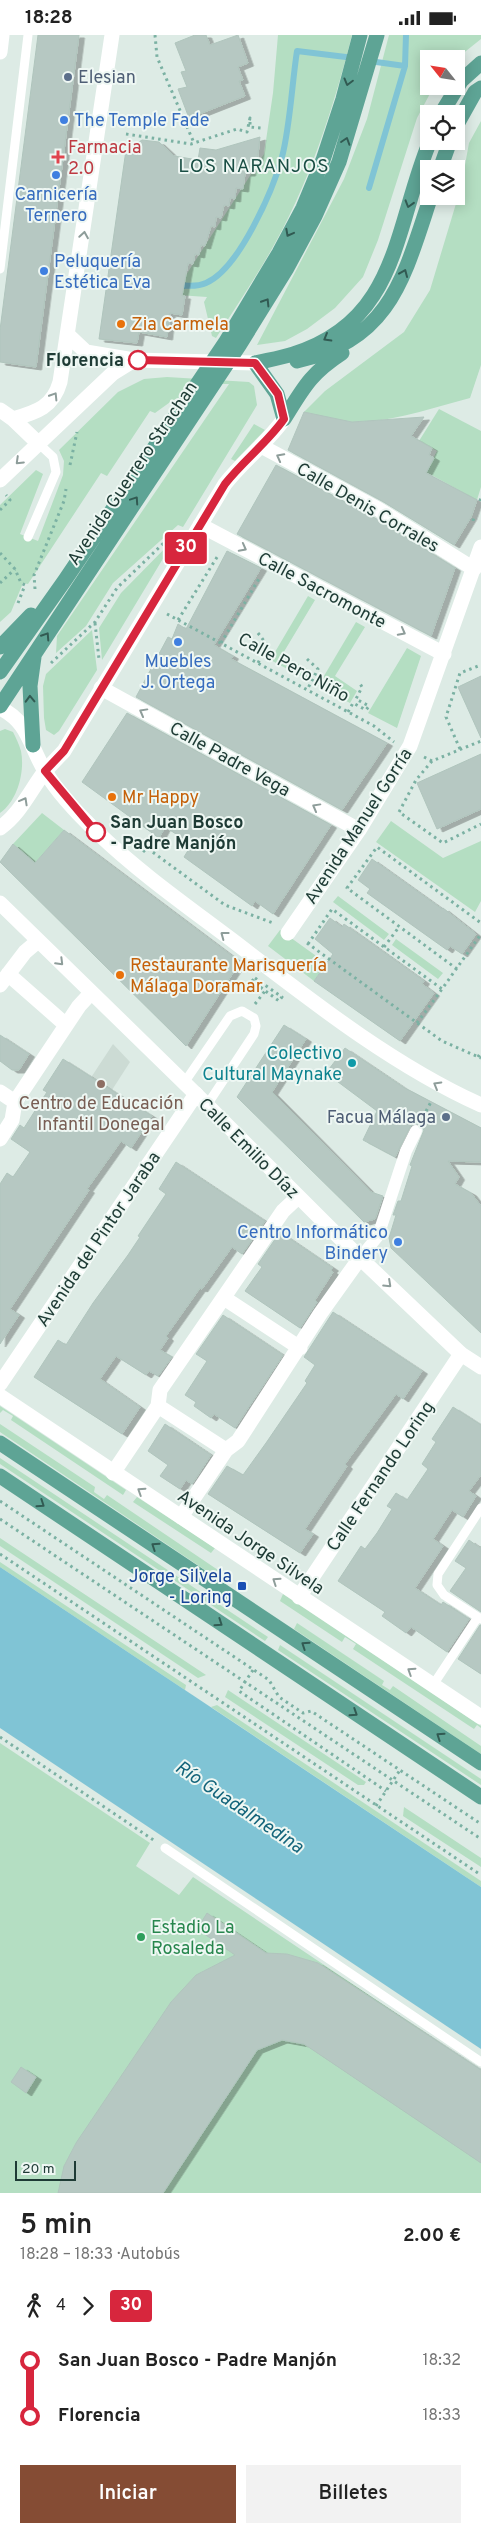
<!DOCTYPE html>
<html lang="es">
<head>
<meta charset="utf-8">
<style>
  :root { --surface:#fff; --page:#f2f2f2; --text:#222; --muted:#767676; --accent:#854c34 }
  body { margin:0; font-family:Overpass,sans-serif; background:var(--page); color:var(--text); height:100vh; display:flex; flex-direction:column; font-size:19px; white-space:nowrap }
  * { box-sizing:border-box; margin:0 }
  p { font-size:16px; color:var(--muted) }
  .icon { flex:none; width:28px; height:28px; fill:none; stroke:currentColor; stroke-width:2; stroke-linecap:round; stroke-linejoin:round }
  .map { position:relative; height:2158px; overflow:hidden }
  .sheet { display:flex; flex-direction:column; background:var(--surface); flex:1 }
  .sheet>* { flex:none }
  .badge { padding:0 10px; border-radius:4px; font-size:18px; line-height:32px }
  .needle { width:32px; rotate:300deg }
  .fabs { position:absolute; left:420px; top:15px; display:grid; gap:10px }
  .fabs a { display:grid; place-items:center; width:45px; height:45px; border-radius:0px; background:var(--surface); box-shadow:0 2px 12px #0003; font-size:25px }
  .scale { position:absolute; left:15px; bottom:12px; width:61px; box-sizing:border-box; padding-left:5px; border:2px solid #1e3b35; border-top:0; font-size:14px; line-height:18px; white-space:nowrap; color:#1e3b35; -webkit-text-stroke:4px #eef7f3; paint-order:stroke }
  .map>.badge { position:absolute; translate:-50% -50%; box-shadow:0 0 0 2px #fff }
  .legs { display:flex; align-items:center; gap:8px; height:55px; padding:0 20px; font-size:16px }
  .legs p { margin-inline-start:auto }
  .summary { display:flex; align-items:center; justify-content:space-between; height:85px; padding:0 20px }
  h1 { font-size:28px; font-weight:600; line-height:38px }
  .button { display:flex; gap:10px; margin-top:auto; padding:10px 20px }
  .button a { flex:1; height:58px; border-radius:0px; background:var(--accent); color:#fff; font-size:20px; font-weight:600; line-height:58px; text-align:center }
  .button a+a { background:var(--page); color:var(--text) }
  ul { padding:0 20px; list-style:none }
  li { display:flex; align-items:center; gap:18px; height:55px; font-size:19px }
  li i { display:grid; place-items:center; width:8px; height:100%; margin:0 6px; background:currentColor }
  li i::after { content:''; width:12px; height:12px; margin:-6px; border:4px solid; border-radius:50%; background:var(--surface) }
  li p { margin-inline-start:auto }
  li:first-child i { background:linear-gradient(#0000 50%,currentColor 0) }
  li:last-child i { background:linear-gradient(currentColor 50%,#0000 0) }
  .status { display:flex; justify-content:space-between; align-items:center; height:35px; padding:0 25px; background:var(--surface); direction:ltr }
  .status svg { height:14px; fill:currentColor }
  .map>svg:first-child { display:block }
</style>
</head>
<body>
<div class="status"><b>18:28</b><svg viewBox="0 0 49 12"><path d="M0 12V9h3v3zM5 12V6h3v6zM10 12V3h3v9zM15 12V0h3v12zM26 1h20v11H26zM47 4h2v5h-2z"/></svg></div>
<div class="map">
<svg width="481" height="2158" viewBox="0 0 481 2158">
  <defs>
    <filter id="shadow"><feDropShadow dx="5.5" dy="3" stdDeviation="0" flood-color="#0004"/></filter>
  </defs>
  <rect width="100%" height="100%" fill="#ddebe5"/>
  <path fill="#ccdbd4" d="M113,1009L130,1027L112,1055L71,1073Z"/>
  <path fill="#b4dec2" d="M278,0H352C333,75 308,152 269,219C252,248 234,275 216,303L212,301L204,267L207,262L163,259L165,237L186,240L264,119L273,58Z
    M389,0H481V4L456,24H429V51H434L417,83L378,205L363,242L335,273L307,294L285,306L257,310L344,144L367,84Z
    M481,86V330L470,363C431,373 394,387 353,387C338,387 320,381 304,377L325,356L404,297L430,255L461,152L469,108Z
    M167,342L249,347L254,351L257,370L183,492L178,490L113,548L86,591L56,618L57,601L229,349H187L178,364L173,365L155,378L150,376L107,441L101,438L28,549L23,548L11,577L0,587V470L36,435L43,439L20,499L38,506L63,440L64,426L59,415L118,357L144,344Z
    M439,374L481,396V452L477,465L426,437L437,416L419,406Z
    M254,389L265,395L235,426L231,424Z
    M176,502L102,625L99,593L121,558Z
    M308,561L315,565L282,620L309,635L306,644L265,622L269,614L275,617Z
    M356,587L365,592L335,641L357,656L350,668L318,651Z
    M92,595L97,635L59,696L54,700L46,695L44,683L43,651L46,639Z
    M407,613L421,621L397,693L368,678Z
    M5,694L13,697C16,703 19,709 21,716C25,736 18,765 0,778V696Z
    M42,778L64,795L35,828L13,809Z
    M391,786L443,823L481,806V866L475,877L376,807Z
    M338,861L389,899L384,905L333,867Z
    M280,895L326,928L314,946L268,911Z
    M396,904L443,938L438,944L392,910Z
    M0,1371L126,1455L123,1460L11,1385L13,1381L3,1375L0,1378Z
    M0,1389L95,1452L94,1457L104,1464L107,1460L218,1535L214,1541L0,1397Z
    M0,1423L268,1602L265,1606L0,1429Z
    M137,1462L215,1513L211,1518L133,1467Z
    M0,1503L206,1640L198,1643L0,1511Z
    M0,1527L186,1650L185,1655L0,1532Z
    M283,1559L481,1691V1693L477,1690L474,1694L353,1614L356,1609L345,1602L342,1607L280,1566Z
    M297,1588L384,1646L382,1650L390,1655L393,1651L481,1711V1719L294,1594Z
    M280,1610L481,1744V1750L278,1615Z
    M228,1655L366,1747L364,1750H358L225,1662Z
    M217,1670L481,1846V1852L211,1672Z
    M0,1708L150,1808L136,1831L179,1860L193,1842L481,2035V2158H0Z
    M404,1772L481,1823V1832L403,1781Z"/>
  <path fill="#80c4d5" d="M0,1532L481,1852V2014L0,1693Z"/>
  <g fill="none" stroke-linecap="round" stroke-linejoin="round">
    <path stroke="#80c4d5" stroke-width="6" d="M369,26L405,31
      M369,153L405,31L406,0
      M176,250C185,251 198,252 206,248C239,234 273,155 282,122C290,92 292,48 297,16L354,23"/>
  </g>
  <path fill="#b6c8c2" stroke="#b0c5bd" filter="url(#shadow)" d="M38,0H79L36,332L0,327V295Z
    M195,0H206L210,10L238,0L248,28L238,32L243,45L239,46L245,61L189,83L178,54L187,52L181,37L186,36L175,8Z
    M260,102L257,128L251,127L250,138H245L243,154L236,153L235,164L230,163L229,171L224,170L221,183L216,182L215,192L211,191L205,211L201,210L199,220L195,219L193,229L188,228L182,261H185L182,280L170,278L167,302L139,297L137,308L99,304L126,115L142,105L159,107L174,121L198,125L200,113L216,115Z
    M304,377L352,387L424,382L411,401L432,413L429,420L434,423L426,438L477,465L471,482L454,510L382,466L288,415Z
    M276,430L373,482L455,533L431,601L237,499Z
    M227,516L261,533L214,610L233,621L231,624L387,708L342,775L136,662L168,602L172,604L178,589L186,594Z
    M481,641V703L458,652Z
    M127,678L331,790L273,879L255,866L252,871L184,822L192,809L165,792L159,803L82,747Z
    M481,719V774L437,794L417,748Z
    M64,795L240,927L186,1011L0,827L13,809L35,828Z
    M372,824L442,874L443,873L476,899L462,919L450,911L447,915L367,858L370,854L358,845Z
    M330,883L342,892L344,889L361,901L424,946L422,949L434,958L400,1006L314,946L333,919L315,904Z
    M284,990L306,1004L272,1057L371,1157L383,1161L375,1184L364,1187L237,1062Z
    M0,1000L29,1019L19,1035H12L0,1026Z
    M345,1013L403,1052L481,1093V1127L448,1126L459,1142L455,1149L471,1158L481,1171V1298L391,1213L389,1203L396,1180H393L398,1166H401L412,1131L410,1130L424,1095L419,1089L411,1090L395,1122L363,1105L377,1076L326,1038Z
    M63,1024L152,1081L131,1113L121,1106L87,1154L89,1155L10,1274L19,1280L0,1309V1149L7,1138L13,1142L30,1117L11,1104L20,1090L24,1093L47,1057L43,1055Z
    M176,1127L265,1186L242,1219L232,1212L202,1254L200,1253L166,1301L168,1303L160,1315L172,1322L158,1341L149,1336L146,1340L116,1321L100,1344L140,1372L122,1399L34,1342L58,1305L66,1310L93,1268L128,1220L140,1202L138,1201L166,1159L159,1154Z
    M280,1197L333,1233L331,1235L333,1237L315,1265L317,1267L300,1293L245,1256L262,1232L258,1229Z
    M333,1277L422,1336L403,1364L396,1359L345,1429L347,1431L305,1494L313,1499L300,1518L208,1459L227,1431L243,1440L266,1408L307,1348L305,1346L315,1330L304,1322Z
    M223,1280L283,1320L235,1393L214,1379L211,1383L194,1371L196,1367L185,1360L207,1326L196,1319Z
    M453,1372L481,1390V1440L469,1456L476,1461L463,1482L452,1475L433,1504L443,1511L415,1553L441,1570L443,1567L469,1584L447,1617L411,1592L406,1598L382,1581L385,1577L338,1546L361,1511L365,1514L377,1498L392,1474L387,1471L396,1458L407,1465L428,1434L422,1429L436,1407L432,1404Z
    M165,1389L211,1420L192,1449L186,1445L180,1454L160,1441L168,1430L148,1416Z
    M469,1505L480,1513L481,1511V1577L450,1556L466,1533L455,1526Z
    M480,1590H481V1639L458,1624Z
    M207,1878L266,1918L287,1919L318,1928L481,2035V2128L304,2009L282,2005L257,2015L163,2158H58L64,2131L76,2108L171,1967L196,1940L235,1920L197,1894Z
    M21,2032L36,2042L26,2058L11,2047Z"/>
  <g fill="none" stroke-linecap="round" stroke-linejoin="round">
    <path stroke="#7bb1a3" stroke-width="3" stroke-dasharray="2.5 4" stroke-linecap="butt" d="M155,0L157,22L194,108
      M126,99L191,109L237,94L247,97L250,83V92L261,93
      M70,430L77,397
      M480,466L481,462
      M0,475L10,465L6,460
      M473,486L474,482
      M0,518L15,534L21,548L25,550L18,568
      M0,548L15,534
      M35,554L34,540L64,466L66,454
      M167,579L374,691L394,707
      M178,585L219,519
      M95,588L99,624
      M258,598L267,610L258,628
      M221,608L260,542
      M307,624L318,634L307,655
      M51,628L95,587L117,553L173,499
      M348,677L353,668L366,675L369,671L356,664L362,652L359,647
      M460,714L446,682L460,638L481,630
      M424,722L432,726L481,706
      M432,726L416,745L399,777L443,808L481,789
      M143,817L147,813L225,870L273,888
      M307,908L442,1006L481,1023
      M308,909L332,874L442,954L481,899
      M384,912L399,892
      M457,934L347,853L377,812L481,888
      M255,943L282,962L279,966L252,946Z
      M255,969L265,956
      M417,988L442,954
      M478,1022L481,1017
      M423,1082L432,1065
      M0,1466L269,1645L279,1662L303,1678L311,1676L481,1789
      M0,1484L481,1804
      M0,1519L481,1840
      M253,1635L239,1656L386,1756
      M0,1702L155,1806
      M376,1771L400,1735"/>
    <path stroke="#fff" stroke-width="9" d="M0,234L28,0
      M28,502L56,437L53,422L38,408
      M184,1048L230,981L242,976L254,983L256,991L254,999L207,1070
      M481,1473L438,1539L437,1550L444,1560L481,1584
      M433,1650L478,1582
      M165,1813L481,2027"/>
    <path stroke="#fff" stroke-width="12" d="M360,1223L378,1201L406,1116L416,1096"/>
    <path stroke="#fff" stroke-width="15" d="M0,17L2,0
      M68,300L86,317L134,325L255,328
      M0,375L13,384L38,408
      M13,384C37,377 53,372 60,347L112,0
      M261,411L378,474L474,534
      M0,445L113,338L134,325
      M200,490L444,619
      M101,653L359,795
      M45,736L64,716L225,449C243,426 267,408 284,384
      M288,898L359,795L410,711L481,512
      M8,939L66,990
      M0,950L25,917L38,906
      M0,1057L15,1067
      M0,1104L12,1085L15,1067L79,971L91,958
      M224,1263L300,1313
      M0,1349L196,1059
      M0,1361L481,1682
      M158,1371L226,1415
      M113,1438L158,1371L160,1355L283,1176L298,1162
      M181,1482L226,1415L238,1406L320,1279L360,1223
      M299,1562L461,1319"/>
    <path stroke="#fff" stroke-width="15" d="M0,673C29,687 29,710 45,736C57,757 81,782 99,799C140,838 187,871 232,905C309,964 392,1030 481,1070
      M0,793C20,779 30,756 45,736
      M0,868L207,1070L360,1223L461,1319L481,1332"/>
    <path stroke="#5ea495" stroke-width="15" d="M441,79L461,46L481,28
      M456,91L475,57L481,53
      M440,134L450,106
      M297,326C391,305 404,242 431,161
      M255,328C268,325 281,323 293,319C399,286 394,193 430,106
      M255,328L277,359L284,384
      M284,384C304,352 310,339 342,318
      M0,612L31,580
      M0,637L65,545L225,308L279,218L303,173L323,125L343,64L360,0
      M0,671L240,309L287,233L315,181L339,127L377,0
      M33,710L30,651L34,622
      M0,1408L481,1728
      M0,1441L481,1762"/>
  </g>
  <defs><path id="oneway-chevron" d="M-2-3.5L2.5 0L-2 3.5" fill="none" stroke-width="1.6" stroke-linecap="round" stroke-linejoin="round" transform="scale(1.25)"/></defs>
  <g stroke="#315a52">
    <use href="#oneway-chevron" transform="translate(348 47) rotate(105)"/>
    <use href="#oneway-chevron" transform="translate(346 106) rotate(-72)"/>
    <use href="#oneway-chevron" transform="translate(409 169) rotate(107)"/>
    <use href="#oneway-chevron" transform="translate(289 198) rotate(118)"/>
    <use href="#oneway-chevron" transform="translate(404 238) rotate(-67)"/>
    <use href="#oneway-chevron" transform="translate(266 267) rotate(-58)"/>
    <use href="#oneway-chevron" transform="translate(327 303) rotate(150)"/>
    <use href="#oneway-chevron" transform="translate(135 465) rotate(-56)"/>
    <use href="#oneway-chevron" transform="translate(46 601) rotate(-57)"/>
    <use href="#oneway-chevron" transform="translate(30 664) rotate(-92)"/>
    <use href="#oneway-chevron" transform="translate(41 1469) rotate(34)"/>
    <use href="#oneway-chevron" transform="translate(155 1511) rotate(-146)"/>
    <use href="#oneway-chevron" transform="translate(219 1588) rotate(34)"/>
    <use href="#oneway-chevron" transform="translate(305 1610) rotate(-146)"/>
    <use href="#oneway-chevron" transform="translate(354 1678) rotate(33)"/>
    <use href="#oneway-chevron" transform="translate(440 1701) rotate(-146)"/>
  </g>
  <g stroke="#8e9d9a">
    <use href="#oneway-chevron" transform="translate(84 200) rotate(-81)"/>
    <use href="#oneway-chevron" transform="translate(54 361) rotate(-58)"/>
    <use href="#oneway-chevron" transform="translate(280 422) rotate(-152)"/>
    <use href="#oneway-chevron" transform="translate(19 426) rotate(136)"/>
    <use href="#oneway-chevron" transform="translate(243 513) rotate(28)"/>
    <use href="#oneway-chevron" transform="translate(402 597) rotate(28)"/>
    <use href="#oneway-chevron" transform="translate(143 677) rotate(-151)"/>
    <use href="#oneway-chevron" transform="translate(24 766) rotate(-61)"/>
    <use href="#oneway-chevron" transform="translate(316 772) rotate(-151)"/>
    <use href="#oneway-chevron" transform="translate(224 900) rotate(-143)"/>
    <use href="#oneway-chevron" transform="translate(60 927) rotate(45)"/>
    <use href="#oneway-chevron" transform="translate(437 1050) rotate(-150)"/>
    <use href="#oneway-chevron" transform="translate(388 1249) rotate(43)"/>
    <use href="#oneway-chevron" transform="translate(141 1456) rotate(-147)"/>
    <use href="#oneway-chevron" transform="translate(276 1546) rotate(-146)"/>
    <use href="#oneway-chevron" transform="translate(411 1636) rotate(-147)"/>
  </g>
  <g fill="none" stroke-linecap="round" stroke-linejoin="round">
    <g stroke="#fff" stroke-width="11">
      <path id="line-1" d="M96,797L45,736L64,716L225,449C243,426 267,408 284,384L278,359L255,328L138,325"/>
    </g>
    <use href="#line-1" stroke="#d7263d" stroke-width="8"/>
  </g>
  <g fill="#5c6f8a" stroke="#eef7f3" stroke-width="2">
    <circle cx="68" cy="42" r="5"/>
    <circle cx="446" cy="1082" r="5"/>
  </g>
  <g fill="#3f7fe0" stroke="#eef7f3" stroke-width="2">
    <circle cx="64" cy="85" r="5"/>
    <circle cx="56" cy="140" r="5"/>
    <circle cx="44" cy="236" r="5"/>
    <circle cx="178" cy="607" r="5"/>
    <circle cx="398" cy="1207" r="5"/>
  </g>
  <path fill="#e0444e" stroke="#eef7f3" stroke-width="2" d="M55.5 114.5h5v5h5v5h-5v5h-5v-5h-5v-5h5z"/>
  <g fill="#e8710a" stroke="#eef7f3" stroke-width="2">
    <circle cx="121" cy="289" r="5"/>
    <circle cx="112" cy="762" r="5"/>
    <circle cx="120" cy="940" r="5"/>
  </g>
  <g fill="#fff" stroke="#d7263d" stroke-width="2.5">
    <circle cx="138" cy="325" r="9"/>
    <circle cx="96" cy="797" r="9"/>
  </g>
  <circle fill="#0f9aa8" stroke="#eef7f3" stroke-width="2" cx="352" cy="1028" r="5"/>
  <circle fill="#8d6e63" stroke="#eef7f3" stroke-width="2" cx="101" cy="1049" r="5"/>
  <rect fill="#1a4fb4" stroke="#eef7f3" stroke-width="2" x="237" y="1546" width="10" height="10" rx="2.5"/>
  <circle fill="#2e9e5b" stroke="#eef7f3" stroke-width="2" cx="141" cy="1902" r="5"/>
  <g text-anchor="middle" stroke-width="4" stroke-linejoin="round" paint-order="stroke">
    <g font-size="18" fill="#4e5e75" stroke="#eef7f3" text-anchor="start">
      <text x="78" y="48">Elesian</text>
      <text x="436" y="1088" text-anchor="end">Facua Málaga</text>
    </g>
    <g font-size="18" fill="#366cbe" stroke="#eef7f3" text-anchor="start">
      <text x="74" y="91">The Temple Fade</text>
      <text x="56" y="165" text-anchor="middle">Carnicería<tspan x="56" dy="21">Ternero</tspan></text>
      <text x="54" y="232">Peluquería<tspan x="54" dy="21">Estética Eva</tspan></text>
      <text x="178" y="632" text-anchor="middle">Muebles<tspan x="178" dy="21">J. Ortega</tspan></text>
      <text x="388" y="1203" text-anchor="end">Centro Informático<tspan x="388" dy="21">Bindery</tspan></text>
    </g>
    <g font-size="18" fill="#be3a42" stroke="#eef7f3" text-anchor="start">
      <text x="68" y="118">Farmacia<tspan x="68" dy="21">2.0</tspan></text>
    </g>
    <g font-size="18" fill="#c56008" stroke="#eef7f3" text-anchor="start">
      <text x="131" y="295">Zia Carmela</text>
      <text x="122" y="768">Mr Happy</text>
      <text x="130" y="936">Restaurante Marisquería<tspan x="130" dy="21">Málaga Doramar</tspan></text>
    </g>
    <g font-size="18" font-weight="bold" fill="#1e3b35" stroke="#eef7f3" text-anchor="end">
      <text x="124" y="331">Florencia</text>
      <text x="110" y="793" text-anchor="start">San Juan Bosco<tspan x="110" dy="21">- Padre Manjón</tspan></text>
    </g>
    <g font-size="18" fill="#1e3b35" stroke="#eef7f3">
      <text transform="translate(132 438) rotate(-56)" y="6">Avenida Guerrero Strachan</text>
      <text transform="translate(368 472) rotate(30)" y="6">Calle Denis Corrales</text>
      <text transform="translate(322 555) rotate(28)" y="6">Calle Sacromonte</text>
      <text transform="translate(294 632) rotate(29)" y="6">Calle Pero Niño</text>
      <text transform="translate(230 724) rotate(29)" y="6">Calle Padre Vega</text>
      <text transform="translate(358 791) rotate(-57)" y="6">Avenida Manuel Gorría</text>
      <text transform="translate(249 1113) rotate(45)" y="6">Calle Emilio Díaz</text>
      <text transform="translate(98 1204) rotate(-56)" y="6">Avenida del Pintor Jaraba</text>
      <text transform="translate(380 1441) rotate(-56)" y="6">Calle Fernando Loring</text>
      <text transform="translate(251 1507) rotate(34)" y="6">Avenida Jorge Silvela</text>
    </g>
    <g font-size="18" fill="#0d838f" stroke="#eef7f3" text-anchor="end">
      <text x="342" y="1024">Colectivo<tspan x="342" dy="21">Cultural Maynake</tspan></text>
    </g>
    <g font-size="18" fill="#785e54" stroke="#eef7f3">
      <text x="101" y="1074">Centro de Educación<tspan x="101" dy="21">Infantil Donegal</tspan></text>
    </g>
    <g font-size="18" fill="#164399" stroke="#eef7f3" text-anchor="end">
      <text x="232" y="1547">Jorge Silvela<tspan x="232" dy="21">- Loring</tspan></text>
    </g>
    <g font-size="18" fill="#27864d" stroke="#eef7f3" text-anchor="start">
      <text x="151" y="1898">Estadio La<tspan x="151" dy="21">Rosaleda</tspan></text>
    </g>
    <g font-size="19" letter-spacing="1" fill="#194e44" stroke="#eef7f3">
      <text x="254" y="137">LOS NARANJOS</text>
    </g>
    <g font-size="19" font-style="italic" fill="#14657b" stroke="#eef7f3">
      <text transform="translate(240 1771) rotate(34)" y="7">Río Guadalmedina</text>
    </g>
  </g>
</svg>
<div class="fabs">
<a><svg class="needle" viewBox="-14 -14 28 28"><path d="M0-13l5 13h-10z" fill="#e53935"/><path d="M0 13l5-13h-10z" fill="#767676"/></svg></a>
<a><svg class="icon" aria-label="locate" viewBox="0 0 24 24"><circle cx="12" cy="12" r="6"/><path d="M12 2v4M12 18v4M2 12h4M18 12h4"/></svg></a>
<a><svg class="icon" aria-label="layers" viewBox="0 0 24 24"><path d="M12 4l9 5-9 5-9-5zM3 14l9 5 9-5"/></svg></a>
</div>
<div class="scale">20 m</div>
<b class="badge" style="left:186px;top:513px;background:#d7263d;color:#fff">30</b>
</div>
<section class="sheet">
<div class="summary"><div><h1>5 min</h1><p>18:28 – 18:33 · Autobús</p></div><b>2.00 €</b></div>
<div class="legs"><svg class="icon" aria-label="walk" viewBox="0 0 24 24"><circle cx="13" cy="4" r="2"/><path d="M13 8l-2 6 4 7M11 14l-3 7M7 12l3-4h3l4 4"/></svg>4<svg class="icon" aria-label="forward" viewBox="0 0 24 24"><path d="M9 5l7 7-7 7"/></svg><b class="badge" style="background:#d7263d;color:#fff">30</b></div>
<ul>
<li><i style="color:#d7263d"></i><b>San Juan Bosco - Padre Manjón</b><p>18:32</p></li>
<li><i style="color:#d7263d"></i><b>Florencia</b><p>18:33</p></li>
</ul>
<div class="button"><a>Iniciar</a><a>Billetes</a></div>
</section>
</body>
</html>
